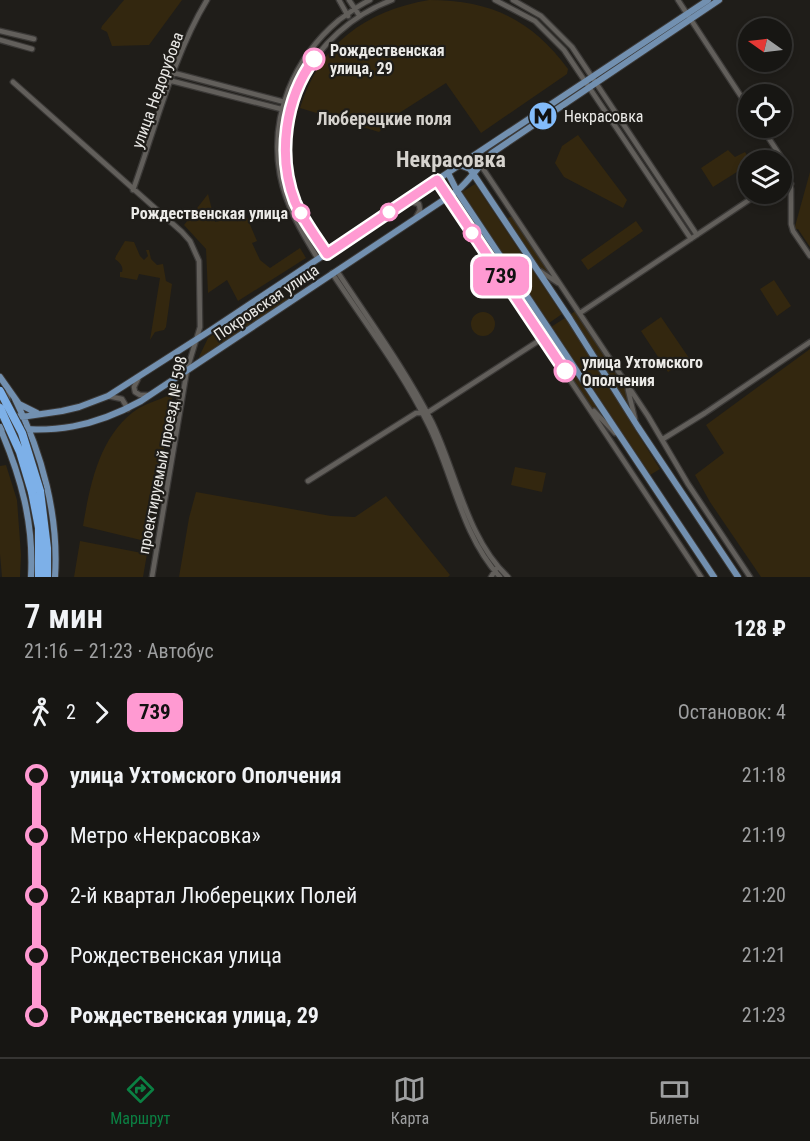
<!DOCTYPE html>
<html lang="ru">
<head>
<meta charset="utf-8">
<style>
  :root { --surface:#171613; --page:#242321; --text:#f1f3f6; --muted:#9e9fa0; --line:#363533; --accent:#0b8043 }
  body { margin:0; font-family:"Roboto Condensed",sans-serif; background:var(--page); color:var(--text); height:100vh; display:flex; flex-direction:column; font-size:22px; white-space:nowrap }
  * { box-sizing:border-box; margin:0 }
  p { font-size:20px; color:var(--muted) }
  .icon { flex:none; width:33px; height:33px; fill:none; stroke:currentColor; stroke-width:2; stroke-linecap:round; stroke-linejoin:round }
  .map { position:relative; height:577px; overflow:hidden }
  .side { display:flex; flex-direction:column; background:var(--surface); flex:1 }
  .side>* { flex:none }
  .badge { padding:0 12px; border-radius:9px; font-size:21px; line-height:39px }
  .needle { width:39px; rotate:284deg }
  .fabs { position:absolute; left:738px; top:18px; display:grid; gap:12px }
  .fabs a { display:grid; place-items:center; width:54px; height:54px; border-radius:50%; background:var(--surface); box-shadow:0 3px 9px #0003,0 0 0 2px var(--line); font-size:30px }
  .map>.badge { position:absolute; translate:-50% -50%; box-shadow:0 0 0 3px #fff }
  .legs { display:flex; align-items:center; gap:9px; height:66px; padding:0 24px; font-size:20px }
  .legs p { margin-inline-start:auto }
  .overview { display:flex; align-items:center; justify-content:space-between; height:102px; padding:0 24px }
  h1 { font-size:33px; font-weight:600; line-height:45px }
  ul { padding:0 24px; list-style:none }
  li { display:flex; align-items:center; gap:21px; height:60px; font-size:22px }
  li i { display:grid; place-items:center; width:9px; height:100%; margin:0 8px; background:currentColor }
  li i::after { content:''; width:15px; height:15px; margin:-8px; border:4px solid; border-radius:50%; background:var(--surface) }
  li p { margin-inline-start:auto }
  li:first-child i { background:linear-gradient(#0000 50%,currentColor 0) }
  li:last-child i { background:linear-gradient(currentColor 50%,#0000 0) }
  .tab-bar { display:flex; justify-content:space-around; align-items:center; height:84px; border-top:2px solid var(--line); background:var(--surface); font-size:16px; color:var(--muted) }
  .tab-bar a { display:grid; justify-items:center; gap:3px }
  .tab-bar .active { color:var(--accent) }
  .map>svg:first-child { display:block }
</style>
</head>
<body>
<div class="map">
<svg width="810" height="577" viewBox="0 0 810 577">
  <rect width="100%" height="100%" fill="#1f1d19"/>
  <path fill="#33270f" d="M124,0H182L149,45L112,46L107,32L101,29L102,26Z
    M429,0C490,0 531,19 568,69L567,74L481,133L446,83L379,126L381,130L379,132L300,108C320,44 365,11 429,0Z
    M578,135L627,200L623,208L564,177L555,163L562,146Z
    M728,150L735,157L745,152L750,160H748V165L713,187L701,168Z
    M810,172V247L798,229L794,230Z
    M475,184L562,314L549,323L462,192Z
    M208,194L215,222L246,215L257,241L252,243L260,260L270,268L300,248L306,258L238,301L227,280L208,293L206,249L184,225Z
    M512,216L555,279L539,267L512,227L508,218Z
    M636,221L643,231L588,270L581,260Z
    M125,241L134,242L140,256L144,260L148,256L146,250H149L151,259L157,265L163,264L166,281L172,284L166,327L164,330L155,332L150,340L160,278L139,274L137,280L120,277V272H122C124,266 119,262 115,259L116,256Z
    M774,280L791,306L777,316L760,289Z
    M281,289L288,302L200,359L199,357L208,338Z
    M575,311L625,385L632,414L594,351L570,315Z
    M471 324a12 12 0 1 1 24 0a12 12 0 1 1-24 0Z
    M661,317L689,358L668,372L641,331Z
    M565,318L660,469L650,475L551,327Z
    M545,330L608,423L588,404L541,333Z
    M810,349V577H761L710,502L695,475L724,453L706,425Z
    M169,395L172,398L149,542L83,526C90,484 100,433 139,408C148,403 159,400 169,395Z
    M6,465L17,500L21,555L20,577H2L0,554V466Z
    M515,467L546,473L542,492L511,485Z
    M196,492L331,516L355,517L386,496L450,575L448,577H179L189,518Z
    M80,541L147,554L143,577H74Z"/>
  <g fill="none" stroke-linecap="round" stroke-linejoin="round">
    <g stroke="#3b3937" stroke-width="7">
      <path id="minor" d="M339,0L348,16
        M349,0L359,15
        M495,0L535,21L564,50L691,239
        M513,0L541,16L572,47L697,235
        M678,0L748,107
        M0,31L34,39
        M0,40L32,49
        M174,73L292,104
        M172,81L285,110
        M13,82L182,232L190,241L199,261L200,327L187,370L152,577
        M762,128L787,166L791,189V224L793,231L810,256
        M463,164L471,162L480,164L648,416L688,484L750,577
        M437,180L701,577
        M782,180L791,184
        M133,190C155,129 174,54 207,0
        M407,201L419,204L420,210L416,217
        M326,253C316,237 303,220 295,202C261,119 312,30 392,0
        M318,259C302,233 286,206 280,175C269,116 294,58 339,20C349,13 359,5 370,0
        M337,271C369,320 405,369 432,422C456,471 467,539 508,577
        M540,271L558,283
        M332,273C365,323 402,371 428,424C453,474 461,535 500,577
        M519,288L524,306
        M580,313L758,194
        M138,379L134,387L135,392L140,395H149
        M165,385C175,384 179,392 180,400
        M628,390L635,419
        M108,396L122,399L128,409
        M0,406L8,399V389
        M594,411L615,433
        M663,439L705,413L810,342
        M308,481L416,413H427L543,338
        M491,577L496,569"/>
    </g>
    <g stroke="#3b3937" stroke-width="8">
      <path id="major" d="M460,165L470,169L570,319L638,427L738,577
        M448,173L457,191L714,577
        M0,377L19,404L37,413
        M15,399C42,453 59,516 55,577
        M1,417L28,416L62,411L79,407L108,396L208,332L708,0
        M0,427C54,434 94,427 141,401L457,191C471,179 479,165 492,153L719,0
        M0,428C21,477 34,523 31,577"/>
    </g>
    <g stroke="#3b3937" stroke-width="10">
      <path id="highway" d="M40,491L47,548V577
        M32,492L39,528V577"/>
    </g>
    <use href="#minor" stroke="#625f5b" stroke-width="4.5"/>
    <use href="#major" stroke="#7290b0" stroke-width="6"/>
    <use href="#highway" stroke="#7db0e8" stroke-width="8"/>
    <g stroke="#3b3937" stroke-width="10" stroke-linecap="butt">
      <path id="highway-bridge" d="M0,391L22,433L40,491
        M0,408L20,452L32,492"/>
    </g>
    <use href="#highway-bridge" stroke="#7db0e8" stroke-width="8"/>
  </g>
  <g fill="none" stroke-linecap="round" stroke-linejoin="round">
    <g stroke="#fff" stroke-width="14">
      <path id="line-1" d="M314,59C285,98 277,156 295,202C303,220 316,237 327,254L437,180L565,371"/>
    </g>
    <use href="#line-1" stroke="#ff9ad2" stroke-width="9"/>
  </g>
  <defs>
    <g id="metro-disc" transform="scale(1.5)"><circle r="9.5" fill="#83bcfb" stroke="#1f1d19"/><path d="M-5.5 5V-5H-3L0 0L3-5H5.5V5H3V-.5L0 4L-3-.5V5Z" fill="#111"/></g>
  </defs>
  <g fill-rule="evenodd">
    <use href="#metro-disc" x="543" y="116"/>
  </g>
  <g fill="#fff" stroke="#ff9ad2" stroke-width="3">
    <circle cx="314" cy="59" r="10"/>
    <circle cx="389" cy="212" r="8"/>
    <circle cx="301" cy="213" r="8"/>
    <circle cx="472" cy="233" r="8"/>
    <circle cx="565" cy="371" r="10"/>
  </g>
  <g text-anchor="middle" stroke-width="4.5" stroke-linejoin="round" paint-order="stroke">
    <g font-size="16" font-weight="bold" fill="#ebeae7" stroke="#1f1d19" text-anchor="start">
      <text x="330" y="56">Рождественская<tspan x="330" dy="18">улица, 29</tspan></text>
      <text x="288" y="219" text-anchor="end">Рождественская улица</text>
      <text x="582" y="368">улица Ухтомского<tspan x="582" dy="18">Ополчения</tspan></text>
    </g>
    <g font-size="16" fill="#ebeae7" stroke="#1f1d19">
      <text transform="translate(157 90) rotate(-70)" y="6">улица Недорубова</text>
      <text transform="translate(266 302) rotate(-34)" y="6">Покровская улица</text>
      <text transform="translate(162 455) rotate(-79)" y="6">проектируемый проезд № 598</text>
    </g>
    <g font-size="16" fill="#ebeae7" stroke="#1f1d19" text-anchor="start">
      <text x="564" y="122">Некрасовка</text>
    </g>
    <g font-size="18" font-weight="bold" fill="#d6d3ce" stroke="#1f1d19">
      <text x="384" y="125">Люберецкие поля</text>
    </g>
    <g font-size="22" font-weight="bold" fill="#d6d3ce" stroke="#1f1d19">
      <text x="451" y="167">Некрасовка</text>
    </g>
  </g>
</svg>
<div class="fabs">
<a><svg class="needle" viewBox="-14 -14 28 28"><path d="M0-13l5 13h-10z" fill="#e53935"/><path d="M0 13l5-13h-10z" fill="#9e9fa0"/></svg></a>
<a><svg class="icon" aria-label="locate" viewBox="0 0 24 24"><circle cx="12" cy="12" r="6"/><path d="M12 2v4M12 18v4M2 12h4M18 12h4"/></svg></a>
<a><svg class="icon" aria-label="layers" viewBox="0 0 24 24"><path d="M12 4l9 5-9 5-9-5zM3 14l9 5 9-5"/></svg></a>
</div>
<b class="badge" style="left:501px;top:276px;background:#ff9ad2;color:#111">739</b>
</div>
<section class="side">
<div class="overview"><div><h1>7 мин</h1><p>21:16 – 21:23 · Автобус</p></div><b>128 ₽</b></div>
<div class="legs"><svg class="icon" aria-label="walk" viewBox="0 0 24 24"><circle cx="13" cy="4" r="2"/><path d="M13 8l-2 6 4 7M11 14l-3 7M7 12l3-4h3l4 4"/></svg>2<svg class="icon" aria-label="forward" viewBox="0 0 24 24"><path d="M9 5l7 7-7 7"/></svg><b class="badge" style="background:#ff9ad2;color:#111">739</b><p>Остановок: 4</p></div>
<ul>
<li><i style="color:#ff9ad2"></i><b>улица Ухтомского Ополчения</b><p>21:18</p></li>
<li><i style="color:#ff9ad2"></i><span>Метро «Некрасовка»</span><p>21:19</p></li>
<li><i style="color:#ff9ad2"></i><span>2-й квартал Люберецких Полей</span><p>21:20</p></li>
<li><i style="color:#ff9ad2"></i><span>Рождественская улица</span><p>21:21</p></li>
<li><i style="color:#ff9ad2"></i><b>Рождественская улица, 29</b><p>21:23</p></li>
</ul>
</section>
<nav class="tab-bar">
<a class="active"><svg class="icon" aria-label="directions" viewBox="0 0 24 24"><path d="M12 3l9 9-9 9-9-9zM9 14v-3h6M13 9l2 2-2 2"/></svg>Маршрут</a>
<a><svg class="icon" aria-label="map" viewBox="0 0 24 24"><path d="M3 6l6-2 6 2 6-2v14l-6 2-6-2-6 2zM9 4v14M15 6v14"/></svg>Карта</a>
<a><svg class="icon" aria-label="tickets" viewBox="0 0 24 24"><path d="M3 7h18v10H3zM15 7v10"/></svg>Билеты</a>
</nav>
</body>
</html>
